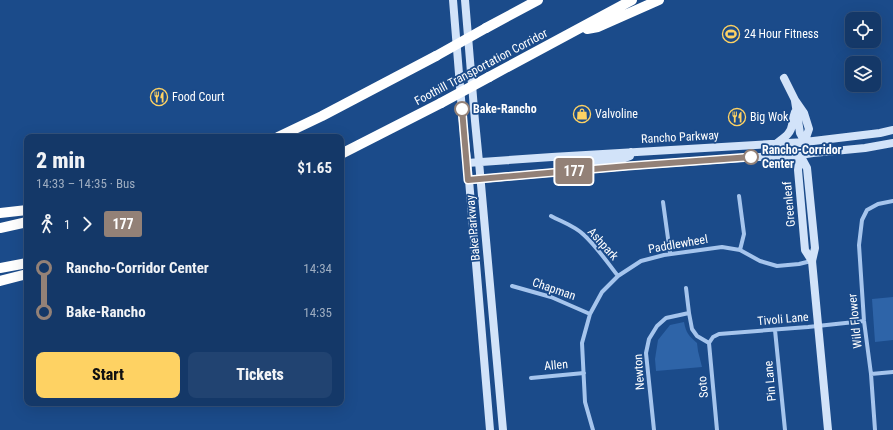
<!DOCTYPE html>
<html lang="en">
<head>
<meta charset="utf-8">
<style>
  :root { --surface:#143868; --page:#214371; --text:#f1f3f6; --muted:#9dacc0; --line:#33527c; --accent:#fed263 }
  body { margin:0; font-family:"Roboto Condensed",sans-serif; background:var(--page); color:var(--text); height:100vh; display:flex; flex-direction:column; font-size:15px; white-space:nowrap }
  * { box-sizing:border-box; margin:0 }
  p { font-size:13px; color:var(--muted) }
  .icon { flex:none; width:22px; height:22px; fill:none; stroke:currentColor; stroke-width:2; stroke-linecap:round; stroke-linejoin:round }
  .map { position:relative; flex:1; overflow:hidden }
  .side { position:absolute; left:24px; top:134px; width:320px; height:272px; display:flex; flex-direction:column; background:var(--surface); border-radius:8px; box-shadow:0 4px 16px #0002,0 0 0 1px var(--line) }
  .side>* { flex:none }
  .badge { padding:0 8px; border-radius:3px; font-size:14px; line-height:26px }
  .fabs { position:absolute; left:845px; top:12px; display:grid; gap:8px }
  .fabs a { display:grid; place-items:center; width:36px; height:36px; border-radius:8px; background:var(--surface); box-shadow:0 4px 16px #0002,0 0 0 1px var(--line); font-size:20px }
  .map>.badge { position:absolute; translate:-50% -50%; box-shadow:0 0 0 2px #fff }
  .legs { display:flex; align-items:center; gap:6px; height:44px; padding:0 12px; font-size:13px }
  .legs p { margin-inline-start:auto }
  .headline { display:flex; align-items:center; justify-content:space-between; height:68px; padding:0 12px }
  h1 { font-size:22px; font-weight:800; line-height:30px }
  .button { display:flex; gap:8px; margin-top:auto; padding:8px 12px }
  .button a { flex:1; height:46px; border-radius:8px; background:var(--accent); color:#111; font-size:16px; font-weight:800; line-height:46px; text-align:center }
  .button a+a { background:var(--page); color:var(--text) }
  ul { padding:0 12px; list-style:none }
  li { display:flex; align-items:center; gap:14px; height:44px; font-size:15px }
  li i { display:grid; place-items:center; width:6px; height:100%; margin:0 5px; background:currentColor }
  li i::after { content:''; width:10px; height:10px; margin:-5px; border:3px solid; border-radius:50%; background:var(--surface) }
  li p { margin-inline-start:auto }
  li:first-child i { background:linear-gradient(#0000 50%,currentColor 0) }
  li:last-child i { background:linear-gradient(currentColor 50%,#0000 0) }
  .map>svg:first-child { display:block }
</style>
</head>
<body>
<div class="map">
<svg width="893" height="430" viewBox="0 0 893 430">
  <rect width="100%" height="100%" fill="#1b4b8a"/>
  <path fill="#2e64a8" d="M893,297V340L875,342L872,299Z
    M684,322C686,333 689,336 697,343L698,351L702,367L656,371L655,359L658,340L670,325Z"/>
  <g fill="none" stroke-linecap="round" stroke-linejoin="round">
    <path stroke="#a6c5ed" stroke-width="4" d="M739,196L744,234L740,250
      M663,202L670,253
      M551,216C562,222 575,226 584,235C597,247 607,262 618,276
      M512,286L551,297L590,314
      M686,288L689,313L692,329L697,336L709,343
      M775,330L785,430
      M709,343L713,337L719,334L808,327L864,321
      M709,343L717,430
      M871,374L893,372
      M531,378L584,373
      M593,430L585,402L582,343L590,314L602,292L618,276L641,261L664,255L722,247L740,250L760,261L777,266L799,264L811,261
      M654,430L646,353L649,339L657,326L666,318L689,313
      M875,430L871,374L864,321L859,245L862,220L867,210L878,204L893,201"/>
    <path stroke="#d2e3f9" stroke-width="8" d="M453,0L463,123L469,180L490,430
      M465,0L475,121L479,162L503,430
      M784,78L795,100L804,113L809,129L800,155L798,170L805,250L812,261
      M795,101L800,133L805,142
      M777,143C783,138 791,134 792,125C793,120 793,117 795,112
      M800,155L807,168L815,248L812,261L828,430
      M467,163L552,157L805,142L880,133L893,130
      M562,170L577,163L622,159L630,156L631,152
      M469,180L628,166L740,158L800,155L813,153L865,148L893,143"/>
    <path stroke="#fff" stroke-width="10" d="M486,28L538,0
      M587,29L598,27L659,0
      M489,77L632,0
      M278,137L322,116L436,56
      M341,154L441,103
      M0,213L27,210
      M0,228L27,222
      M0,268L27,263
      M0,281L27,274"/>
    <path stroke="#fff" stroke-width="10" d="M436,56L486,28
      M441,103L489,77"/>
  </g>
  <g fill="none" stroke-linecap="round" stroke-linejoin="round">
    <g stroke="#fff" stroke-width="9">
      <path id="line-1" d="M462,109L468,180L628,166L751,157"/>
    </g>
    <use href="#line-1" stroke="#938177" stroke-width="6"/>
  </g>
  <defs>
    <g id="stadium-ring" transform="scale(0.9)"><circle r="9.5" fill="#1b4b8a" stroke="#fed263" stroke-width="1.5"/><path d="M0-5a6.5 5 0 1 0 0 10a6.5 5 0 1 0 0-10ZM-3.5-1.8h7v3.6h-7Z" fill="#fed263"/></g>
    <g id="restaurant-ring" transform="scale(0.9)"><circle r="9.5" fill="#1b4b8a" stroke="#fed263" stroke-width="1.5"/><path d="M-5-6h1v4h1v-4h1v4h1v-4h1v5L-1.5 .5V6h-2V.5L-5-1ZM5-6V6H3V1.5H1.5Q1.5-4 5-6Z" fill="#fed263"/></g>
    <g id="shop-ring" transform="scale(0.9)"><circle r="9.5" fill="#1b4b8a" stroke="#fed263" stroke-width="1.5"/><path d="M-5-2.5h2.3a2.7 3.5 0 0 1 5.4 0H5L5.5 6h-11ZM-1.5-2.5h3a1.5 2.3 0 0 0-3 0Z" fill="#fed263"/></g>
  </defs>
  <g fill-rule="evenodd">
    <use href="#stadium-ring" x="731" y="34"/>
    <use href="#restaurant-ring" x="159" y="97"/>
    <use href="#shop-ring" x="582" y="114"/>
    <use href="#restaurant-ring" x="737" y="117"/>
  </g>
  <g fill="#fff" stroke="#938177" stroke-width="2">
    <circle cx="462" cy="109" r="7"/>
    <circle cx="751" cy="157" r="7"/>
  </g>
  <g text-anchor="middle" stroke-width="3.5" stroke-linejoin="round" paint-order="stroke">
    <g font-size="12" fill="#fff" stroke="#1b4b8a" text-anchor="start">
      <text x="744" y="38">24 Hour Fitness</text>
      <text x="172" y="101">Food Court</text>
      <text x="595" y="118">Valvoline</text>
      <text x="750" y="121">Big Wok</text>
    </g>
    <g font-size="12" fill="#fff" stroke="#1b4b8a">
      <text transform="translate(481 67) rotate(-28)" y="4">Foothill Transportation Corridor</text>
      <text transform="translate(680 137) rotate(-3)" y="4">Rancho Parkway</text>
      <text transform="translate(789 204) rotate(-95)" y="4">Greenleaf</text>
      <text transform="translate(473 228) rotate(-95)" y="4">Bake Parkway</text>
      <text transform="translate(603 244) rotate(48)" y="4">Ashpark</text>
      <text transform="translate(678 244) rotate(-10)" y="4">Paddlewheel</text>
      <text transform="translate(554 289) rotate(19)" y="4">Chapman</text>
      <text transform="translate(783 319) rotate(-5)" y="4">Tivoli Lane</text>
      <text transform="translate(855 321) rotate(-96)" y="4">Wild Flower</text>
      <text transform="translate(556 365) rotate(-5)" y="4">Allen</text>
      <text transform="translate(639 372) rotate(-94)" y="4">Newton</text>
      <text transform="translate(770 381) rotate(-95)" y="4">Pin Lane</text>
      <text transform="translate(703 387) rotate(-95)" y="4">Soto</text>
    </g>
    <g font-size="12" font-weight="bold" fill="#fff" stroke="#1b4b8a" text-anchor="start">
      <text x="473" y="113">Bake-Rancho</text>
      <text x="762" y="154">Rancho-Corridor<tspan x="762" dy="14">Center</tspan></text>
    </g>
  </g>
</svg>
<div class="fabs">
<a><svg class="icon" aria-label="locate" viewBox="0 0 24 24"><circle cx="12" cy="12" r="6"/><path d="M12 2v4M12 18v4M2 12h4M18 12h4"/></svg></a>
<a><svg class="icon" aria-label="layers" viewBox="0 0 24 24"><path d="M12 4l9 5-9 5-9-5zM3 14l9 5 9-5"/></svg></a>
</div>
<b class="badge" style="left:574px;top:171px;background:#938177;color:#fff">177</b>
<section class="side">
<div class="headline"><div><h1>2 min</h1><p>14:33 – 14:35 · Bus</p></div><b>$1.65</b></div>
<div class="legs"><svg class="icon" aria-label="walk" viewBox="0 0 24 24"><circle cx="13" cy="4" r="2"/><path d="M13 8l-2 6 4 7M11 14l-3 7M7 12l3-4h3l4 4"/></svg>1<svg class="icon" aria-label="forward" viewBox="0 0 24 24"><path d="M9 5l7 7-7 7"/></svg><b class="badge" style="background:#938177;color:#fff">177</b></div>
<ul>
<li><i style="color:#938177"></i><b>Rancho-Corridor Center</b><p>14:34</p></li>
<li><i style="color:#938177"></i><b>Bake-Rancho</b><p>14:35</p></li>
</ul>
<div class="button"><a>Start</a><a>Tickets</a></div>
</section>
</div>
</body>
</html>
